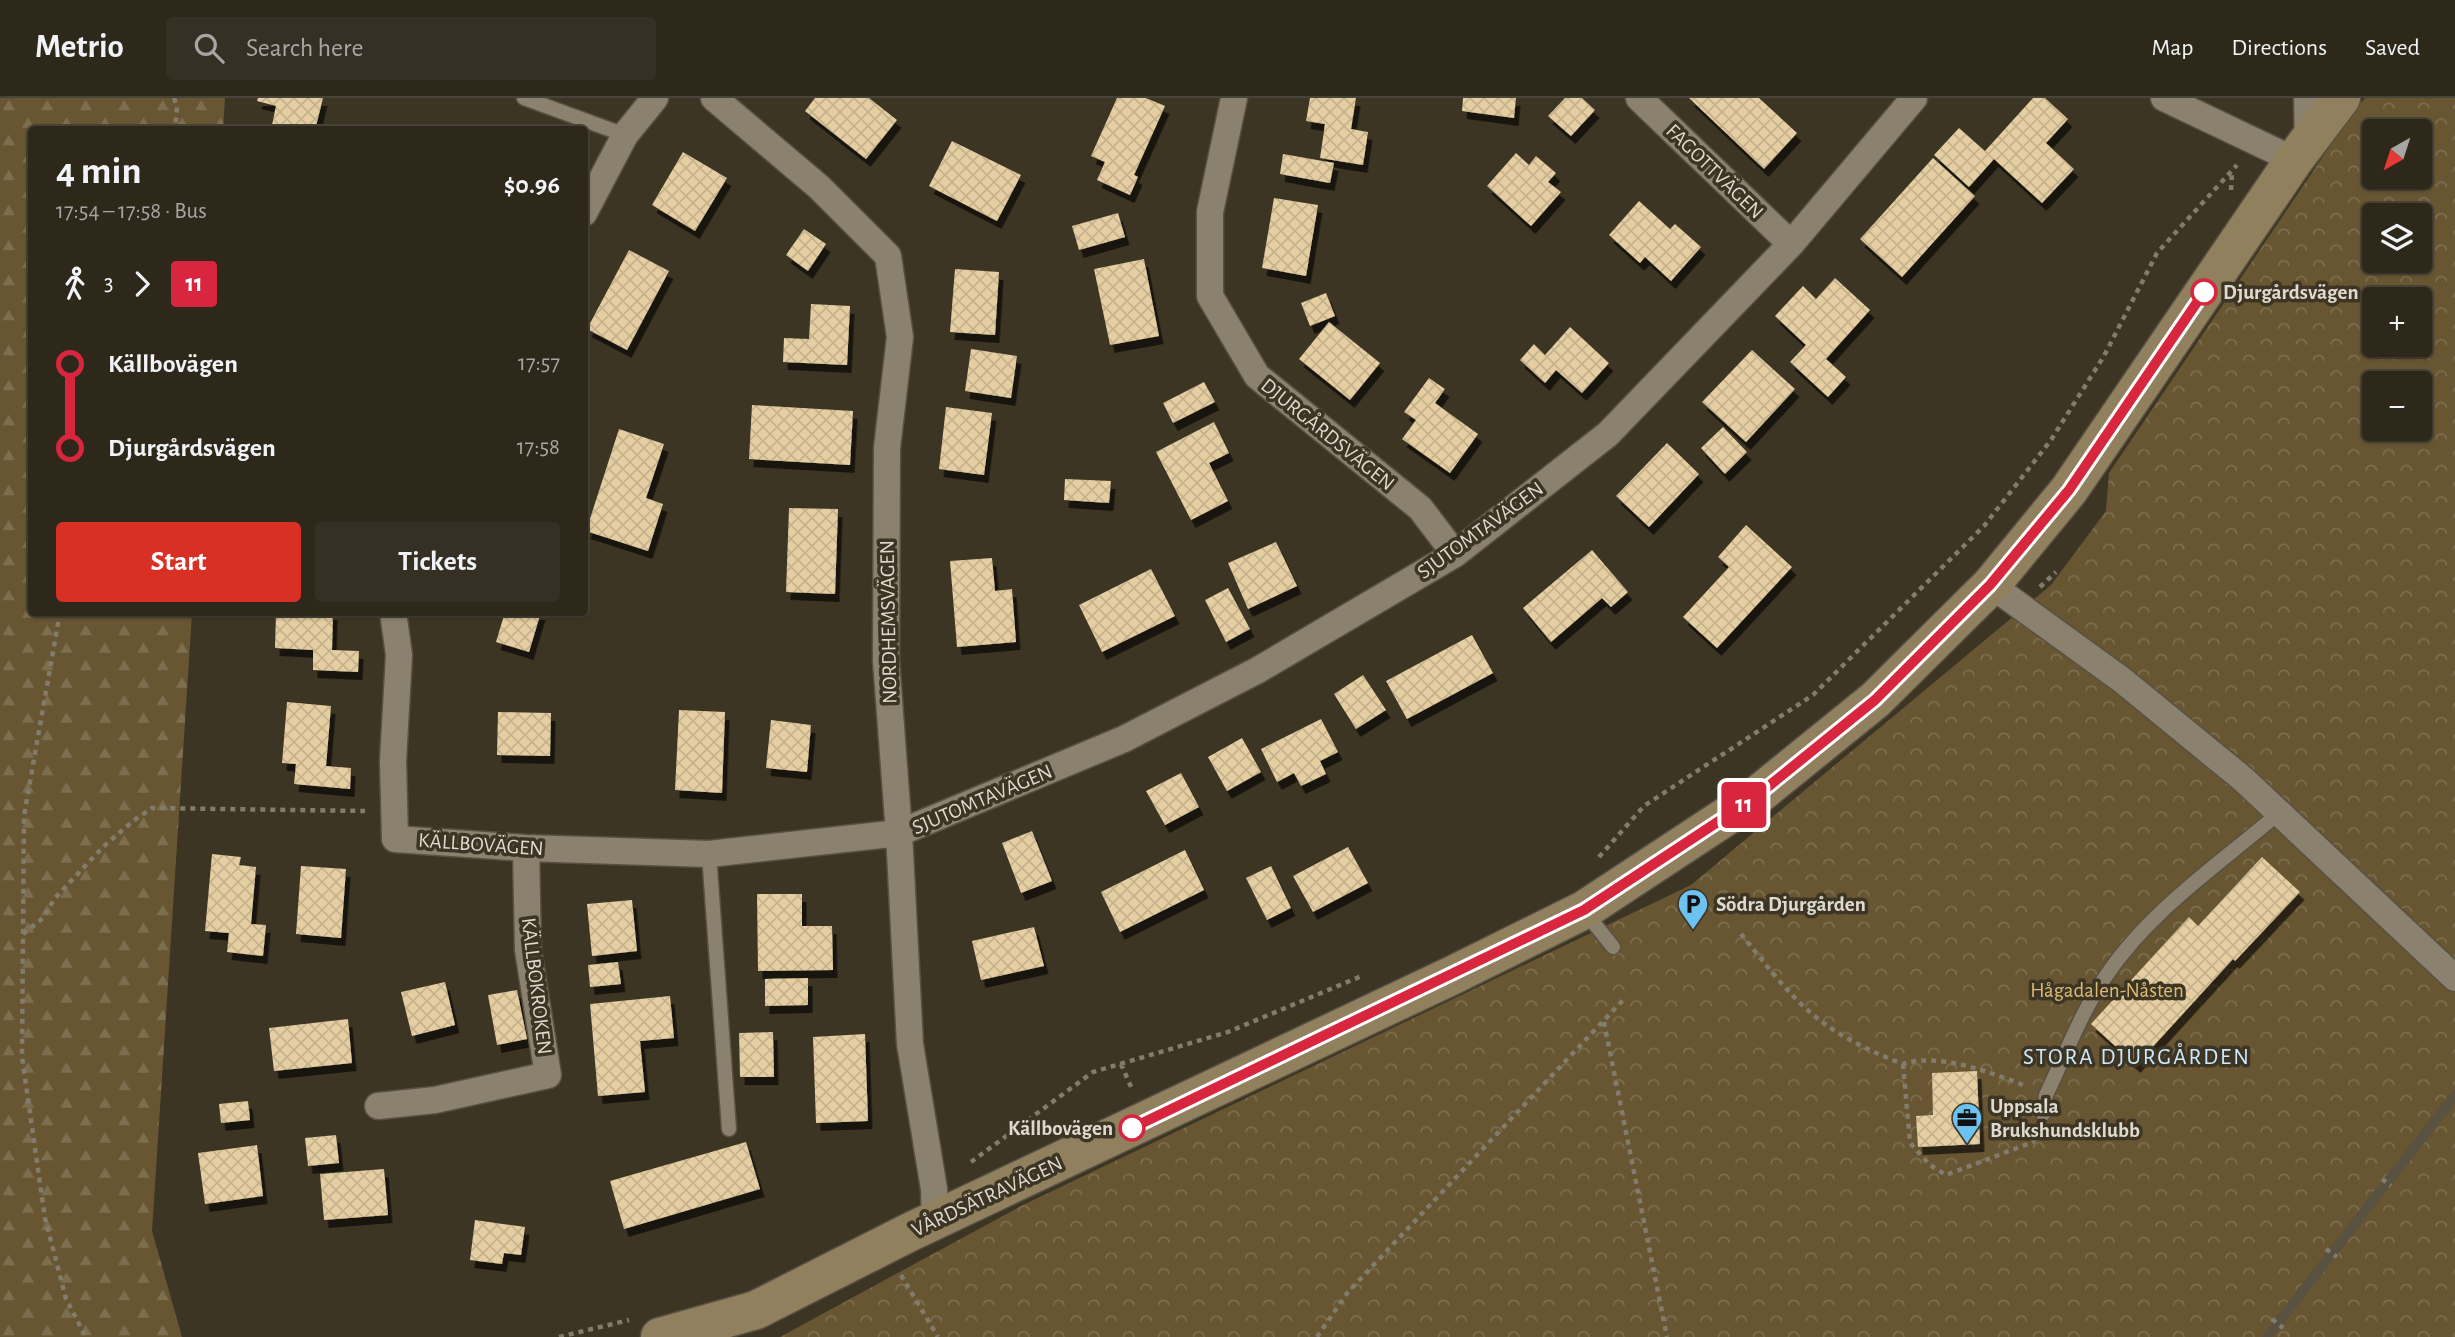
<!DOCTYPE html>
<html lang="en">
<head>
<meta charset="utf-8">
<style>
  :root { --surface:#2e281b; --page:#363024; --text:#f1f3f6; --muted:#a7a6a3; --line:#49443a; --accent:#d93025 }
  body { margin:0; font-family:"Alegreya Sans",sans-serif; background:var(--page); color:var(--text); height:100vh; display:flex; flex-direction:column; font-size:26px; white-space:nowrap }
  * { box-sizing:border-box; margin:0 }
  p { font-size:23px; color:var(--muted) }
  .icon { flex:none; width:38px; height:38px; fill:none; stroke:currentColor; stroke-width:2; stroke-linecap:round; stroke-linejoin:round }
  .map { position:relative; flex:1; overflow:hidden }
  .panel { position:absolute; left:28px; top:28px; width:560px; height:490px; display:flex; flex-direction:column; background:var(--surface); border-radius:7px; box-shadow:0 2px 5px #0004,0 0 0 2px var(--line) }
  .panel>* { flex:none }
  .badge { padding:0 14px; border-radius:5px; font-size:24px; line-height:46px }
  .needle { width:46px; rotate:219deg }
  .controls { position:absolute; left:2362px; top:21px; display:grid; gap:14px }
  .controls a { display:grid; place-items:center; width:70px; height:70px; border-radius:7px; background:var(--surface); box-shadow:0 2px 5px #0004,0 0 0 2px var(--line); font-size:35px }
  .map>.badge { position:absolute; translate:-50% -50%; box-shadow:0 0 0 4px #fff }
  .legs { display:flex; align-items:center; gap:10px; height:77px; padding:0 28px; font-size:23px }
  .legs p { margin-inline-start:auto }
  .head { display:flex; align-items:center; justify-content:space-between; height:119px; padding:0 28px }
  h1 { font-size:38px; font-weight:700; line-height:52px }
  .cta { display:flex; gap:14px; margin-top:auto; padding:14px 28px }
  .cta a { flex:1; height:80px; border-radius:7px; background:var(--accent); color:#fff; font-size:28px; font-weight:700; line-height:80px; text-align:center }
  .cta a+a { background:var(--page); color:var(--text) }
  ul { padding:0 28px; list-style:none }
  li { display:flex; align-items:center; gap:24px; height:84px; font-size:26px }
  li i { display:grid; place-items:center; width:10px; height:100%; margin:0 9px; background:currentColor }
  li i::after { content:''; width:18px; height:18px; margin:-9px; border:5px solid; border-radius:50%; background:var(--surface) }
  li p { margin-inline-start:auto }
  li:first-child i { background:linear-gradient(#0000 50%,currentColor 0) }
  li:last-child i { background:linear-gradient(currentColor 50%,#0000 0) }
  header { display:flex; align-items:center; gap:42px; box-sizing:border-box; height:98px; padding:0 35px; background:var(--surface); border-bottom:2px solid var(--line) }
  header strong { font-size:33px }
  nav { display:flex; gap:38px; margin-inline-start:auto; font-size:24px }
  .search { width:490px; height:63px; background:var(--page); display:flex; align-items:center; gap:18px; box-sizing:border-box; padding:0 24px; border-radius:7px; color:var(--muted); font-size:26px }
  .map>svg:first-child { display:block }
</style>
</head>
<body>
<header>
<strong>Metrio</strong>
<div class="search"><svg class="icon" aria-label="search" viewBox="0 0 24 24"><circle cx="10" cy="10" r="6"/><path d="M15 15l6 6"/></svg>Search here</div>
<nav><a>Map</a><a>Directions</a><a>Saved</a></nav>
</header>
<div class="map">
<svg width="2455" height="1239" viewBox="0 0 2455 1239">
  <defs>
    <pattern id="forest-firs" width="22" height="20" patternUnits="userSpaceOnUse" patternTransform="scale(1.75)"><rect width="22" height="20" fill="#685632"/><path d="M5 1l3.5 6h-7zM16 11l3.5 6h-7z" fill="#7d6e4f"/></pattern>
    <pattern id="park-crowns" width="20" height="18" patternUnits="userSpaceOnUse" patternTransform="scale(1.75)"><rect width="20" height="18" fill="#685632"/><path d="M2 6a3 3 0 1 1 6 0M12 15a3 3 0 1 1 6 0" fill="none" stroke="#7d6e4f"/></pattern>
    <pattern id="building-cross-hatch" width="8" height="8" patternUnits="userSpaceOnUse" patternTransform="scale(1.75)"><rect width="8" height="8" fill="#e5cea1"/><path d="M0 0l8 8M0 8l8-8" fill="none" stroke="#c5b28d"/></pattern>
    <filter id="shadow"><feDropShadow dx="4.5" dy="8" stdDeviation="0" flood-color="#0009"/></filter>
  </defs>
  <rect width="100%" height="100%" fill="#3d3524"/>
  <path fill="url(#forest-firs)" d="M0,0H225L223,31L32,32V514L192,515L152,1133L182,1239H0Z"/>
  <path fill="url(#park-crowns)" fill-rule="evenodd" d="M2365,0H2455V1239H780L1021,1108L1691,787L2051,487L2106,413L2109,375L2351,17ZM2375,33H2420V79H2375ZM2375,117H2420V163H2375ZM2375,201H2420V247H2375ZM2375,285H2420V331H2375Z"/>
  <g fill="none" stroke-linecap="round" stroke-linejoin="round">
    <path stroke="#5a5240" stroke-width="10" d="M2267,1239L2455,997"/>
  </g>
  <path fill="url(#building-cross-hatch)" filter="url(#shadow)" d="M258,0H323L315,32H271L276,8L257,3Z
    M815,0H869L897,22L866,61L805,13Z
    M1117,0H1146L1165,8L1134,77L1138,79L1130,97L1097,82L1105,64L1091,58Z
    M1310,0H1356L1351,31L1368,34L1363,67L1320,60L1325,26L1306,23Z
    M1463,0H1516L1514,20L1462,13Z
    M1565,0H1582L1595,12L1571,38L1548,18Z
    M1689,0H1759L1797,35L1764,71Z
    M2033,0H2045L2068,21L2046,45L2074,71L2042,105L1994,61L1969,89L1934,57L1959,30L1985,53Z
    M952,43L1021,77L997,123L929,88Z
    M683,54L727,80L695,133L652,107Z
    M1516,55L1529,67L1536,58L1556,75L1548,84L1561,94L1531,128L1487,88Z
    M1283,56L1334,65L1330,85L1280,76Z
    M1933,60L1975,98L1902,179L1860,141Z
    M1274,100L1318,107L1306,178L1262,170Z
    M1639,103L1670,131L1675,126L1701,149L1671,183L1645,159L1640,165L1609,137Z
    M1118,115L1125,139L1079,152L1072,128Z
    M804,131L826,146L808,173L786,157Z
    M629,152L669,173L627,252L587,231Z
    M1144,161L1159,238L1110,247L1094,171Z
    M955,171L999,174L995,237L950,234Z
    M1835,180L1870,212L1826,261L1846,279L1828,299L1790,264L1806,247L1775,218L1803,188L1816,201Z
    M1326,195L1335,218L1310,228L1301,205Z
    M811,206L850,208L847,267L783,264L784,240L809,241Z
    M1329,224L1380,265L1350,302L1299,261Z
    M1570,229L1609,265L1582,295L1556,272L1545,285L1520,262L1534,246L1545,257Z
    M971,251L1017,258L1011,300L965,293Z
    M1752,252L1795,291L1746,344L1702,304Z
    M1429,280L1445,291L1435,305L1478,336L1450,375L1402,341L1416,322L1404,314Z
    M1204,284L1215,304L1173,325L1163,305Z
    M752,307L853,313L850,367L749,361Z
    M946,309L992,315L984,377L939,371Z
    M1214,324L1229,355L1209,365L1228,403L1191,422L1156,354Z
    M1723,329L1747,354L1725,376L1701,350Z
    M619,331L664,346L646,400L663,406L648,453L586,433Z
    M1667,345L1699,376L1649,429L1616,398Z
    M1065,381L1111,383L1109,405L1064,402Z
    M789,410L838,411L835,496L786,494Z
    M1746,427L1792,469L1717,550L1683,519L1729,469L1718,459Z
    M1276,444L1297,488L1248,511L1228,465Z
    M1592,452L1628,494L1611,509L1602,500L1551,544L1523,510Z
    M992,460L995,493L1012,491L1016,544L957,549L950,463Z
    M1151,471L1175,518L1102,554L1079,507Z
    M1228,490L1250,531L1226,544L1205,502Z
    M276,514H333L332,552L359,553L358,574L313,572V552L275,550Z
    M505,514H541L529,554L496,544Z
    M1472,537L1493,575L1407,621L1386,583Z
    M1363,577L1386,612L1356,631L1334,596Z
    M287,604L331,608L326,668L351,670L350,691L294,686L296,666L282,665Z
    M679,612L725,614L722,695L675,692Z
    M498,614L551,615L550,658L497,657Z
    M1321,621L1338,654L1320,663L1326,676L1301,688L1294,675L1277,684L1261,651Z
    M771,622L811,627L807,674L766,670Z
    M1242,640L1261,674L1227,693L1208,659Z
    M1181,675L1199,709L1165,727L1146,693Z
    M1032,733L1052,783L1021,795L1002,745Z
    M1348,749L1368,785L1313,814L1293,778Z
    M1185,752L1204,792L1120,834L1101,794Z
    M212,756L241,759L239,767L256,769L251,826L266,827L263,858L227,854L229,835L205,833Z
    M2262,759L2300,794L2235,863L2233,861L2136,967L2091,926L2189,819L2198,828Z
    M301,768L346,771L341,840L296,836Z
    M1271,768L1291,810L1267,822L1246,780Z
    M757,796H802V828H832L833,872L758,873Z
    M632,802L637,853L592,858L587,806Z
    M1034,829L1044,868L981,882L972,843Z
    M618,864L621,886L590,889L588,867Z
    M808,880V907L765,908V881Z
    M445,884L455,927L412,938L401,894Z
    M517,892L527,941L497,947L488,897Z
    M670,898L674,940L640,943L645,994L598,998L590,906Z
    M348,921L352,965L274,973L269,930Z
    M773,934L774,979H740L739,935Z
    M865,936L868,1023L816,1025L813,939Z
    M1977,973L1980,1046L1918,1049L1916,1018L1933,1017L1932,975Z
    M248,1003L250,1022L221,1025L219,1006Z
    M336,1037L339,1065L308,1068L305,1040Z
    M746,1044L760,1091L624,1131L610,1083Z
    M257,1047L263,1098L205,1106L198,1055Z
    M384,1071L388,1117L324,1122L320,1076Z
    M475,1122L525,1129L521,1157L504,1155L502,1166L470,1162Z"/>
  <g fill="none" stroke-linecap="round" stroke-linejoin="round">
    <g stroke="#585143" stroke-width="17">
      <path id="lane" d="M524,0L625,37
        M709,756L729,1031
        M1585,814L1613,849
        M2043,1016L2046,997C2065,958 2081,914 2106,878C2150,812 2221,765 2280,714"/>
    </g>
    <g stroke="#585143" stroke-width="29">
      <path id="street" d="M714,0L819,89L888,158L900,239L887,350L886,562L899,735L910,946L934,1091L935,1124
        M1234,0L1210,114V198L1257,278L1420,410L1455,456
        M1639,0L1791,146
        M2164,0L2294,62
        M2307,0L2308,45
        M584,115L625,37L655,0
        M1991,487L2122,582L2243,681L2455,880
        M393,514L399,557L393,663L395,741L526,750L709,756L899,735L1124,641L1258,572L1455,456L1608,336L1791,146L1914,0
        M378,1008L435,1002L548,977L528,852L526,750"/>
    </g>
    <g stroke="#585143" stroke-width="41">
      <path id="secondary" d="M660,1239L756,1212L910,1134L1453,877L1584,812L1754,700L1875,602L1991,487L2069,392L2294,62L2341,0"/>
    </g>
    <path stroke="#827c6e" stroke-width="4.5" stroke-dasharray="5 5" stroke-linecap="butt" d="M174,0L177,9L175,32
      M2231,92L2232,73
      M2040,489L2056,474
      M60,514L24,718L22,959L45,1120L66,1201L86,1239
      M1599,759L1644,708L1813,597L1984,428L2051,342L2104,258L2157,155L2237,67
      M23,836L43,820L55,800L103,749L133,723L152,710L365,713
      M1741,836C1764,864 1788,897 1817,920C1842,940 1874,955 1903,966C1939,954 1992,975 2026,988
      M1604,924L1667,1239
      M1121,966L1132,991
      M1903,966L1910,1045L1930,1067L1946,1077L2033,1044L2038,1036
      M971,1064L1093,974L1228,934L1364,877
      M2382,1081L2391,1088
      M2326,1151L2337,1159
      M901,1177L938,1239
      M2272,1221L2283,1230
      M559,1239L629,1222
      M1317,1239L1348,1194L1624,901"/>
    <use href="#lane" stroke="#8a816e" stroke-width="14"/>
    <use href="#street" stroke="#8a816e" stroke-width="26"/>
    <use href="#secondary" stroke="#90805d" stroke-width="38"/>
  </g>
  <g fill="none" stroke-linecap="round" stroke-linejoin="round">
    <g stroke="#fff" stroke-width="16">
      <path id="line-1" d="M1132,1030L1584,812L1754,700L1875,602L1990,487L2069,392L2204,194"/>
    </g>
    <use href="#line-1" stroke="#d7263d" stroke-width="10"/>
  </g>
  <defs>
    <g id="parking-pin" transform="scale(1.575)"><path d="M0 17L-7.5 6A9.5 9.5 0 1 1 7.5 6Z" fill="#6cc3f2" stroke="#3d3524"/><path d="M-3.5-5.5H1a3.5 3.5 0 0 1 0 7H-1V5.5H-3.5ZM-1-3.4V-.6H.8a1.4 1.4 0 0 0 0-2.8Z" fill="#111"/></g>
    <g id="office-pin" transform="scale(1.575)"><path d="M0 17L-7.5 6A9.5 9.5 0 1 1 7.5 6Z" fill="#6cc3f2" stroke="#3d3524"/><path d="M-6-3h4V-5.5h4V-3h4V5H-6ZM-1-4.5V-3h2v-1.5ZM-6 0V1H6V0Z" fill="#111"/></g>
  </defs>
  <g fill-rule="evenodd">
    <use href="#parking-pin" x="1693" y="806"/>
    <use href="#office-pin" x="1967" y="1020"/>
  </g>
  <g fill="#fff" stroke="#d7263d" stroke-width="3.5">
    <circle cx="2204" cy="194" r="12"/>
    <circle cx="1132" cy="1030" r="12"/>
  </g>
  <g text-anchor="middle" stroke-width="7" stroke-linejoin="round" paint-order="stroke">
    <g font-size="21" fill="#dfdad0" stroke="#3d3524">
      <text transform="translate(1715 73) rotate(44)" y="7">FAGOTTVÄGEN</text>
      <text transform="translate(1328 336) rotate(39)" y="7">DJURGÅRDSVÄGEN</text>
      <text transform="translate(1480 432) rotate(-36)" y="7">SJUTOMTAVÄGEN</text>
      <text transform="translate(888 524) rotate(-91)" y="7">NORDHEMSVÄGEN</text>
      <text transform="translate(982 701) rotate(-23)" y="7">SJUTOMTAVÄGEN</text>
      <text transform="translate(481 746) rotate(4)" y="7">KÄLLBOVÄGEN</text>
      <text transform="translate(537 888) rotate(83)" y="7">KÄLLBOKROKEN</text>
      <text transform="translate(987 1098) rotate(-25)" y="7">VÅRDSÄTRAVÄGEN</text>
    </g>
    <g font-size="21" font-weight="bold" fill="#dfdad0" stroke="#3d3524" text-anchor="start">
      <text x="2223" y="201">Djurgårdsvägen</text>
      <text x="1113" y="1037" text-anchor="end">Källbovägen</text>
    </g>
    <g font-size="21" font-weight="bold" fill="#dfdad0" stroke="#3d3524" text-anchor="start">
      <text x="1716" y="813">Södra Djurgården</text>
      <text x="1990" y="1015">Uppsala<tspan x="1990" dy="24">Brukshundsklubb</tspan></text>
    </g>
    <g font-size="21" fill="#dbba76" stroke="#3d3524">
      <text x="2107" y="899">Hågadalen-Nåsten</text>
    </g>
    <g font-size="23" letter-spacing="2" fill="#cbe9fb" stroke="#3d3524">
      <text x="2137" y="966">STORA DJURGÅRDEN</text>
    </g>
  </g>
</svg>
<div class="controls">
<a><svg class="needle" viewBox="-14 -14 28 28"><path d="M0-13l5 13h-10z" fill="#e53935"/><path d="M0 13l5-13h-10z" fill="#a7a6a3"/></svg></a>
<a><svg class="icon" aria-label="layers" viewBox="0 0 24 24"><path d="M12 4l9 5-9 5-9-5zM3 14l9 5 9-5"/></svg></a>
<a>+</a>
<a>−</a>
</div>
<b class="badge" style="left:1744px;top:707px;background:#d7263d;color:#fff">11</b>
<section class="panel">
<div class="head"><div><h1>4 min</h1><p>17:54 – 17:58 · Bus</p></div><b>$0.96</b></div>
<div class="legs"><svg class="icon" aria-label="walk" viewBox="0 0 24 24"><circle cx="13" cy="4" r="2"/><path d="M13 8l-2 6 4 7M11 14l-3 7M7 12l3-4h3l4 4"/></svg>3<svg class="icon" aria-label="forward" viewBox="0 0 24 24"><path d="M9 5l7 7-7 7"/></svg><b class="badge" style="background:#d7263d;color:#fff">11</b></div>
<ul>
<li><i style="color:#d7263d"></i><b>Källbovägen</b><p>17:57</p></li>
<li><i style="color:#d7263d"></i><b>Djurgårdsvägen</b><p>17:58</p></li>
</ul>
<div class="cta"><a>Start</a><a>Tickets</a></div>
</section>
</div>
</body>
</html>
